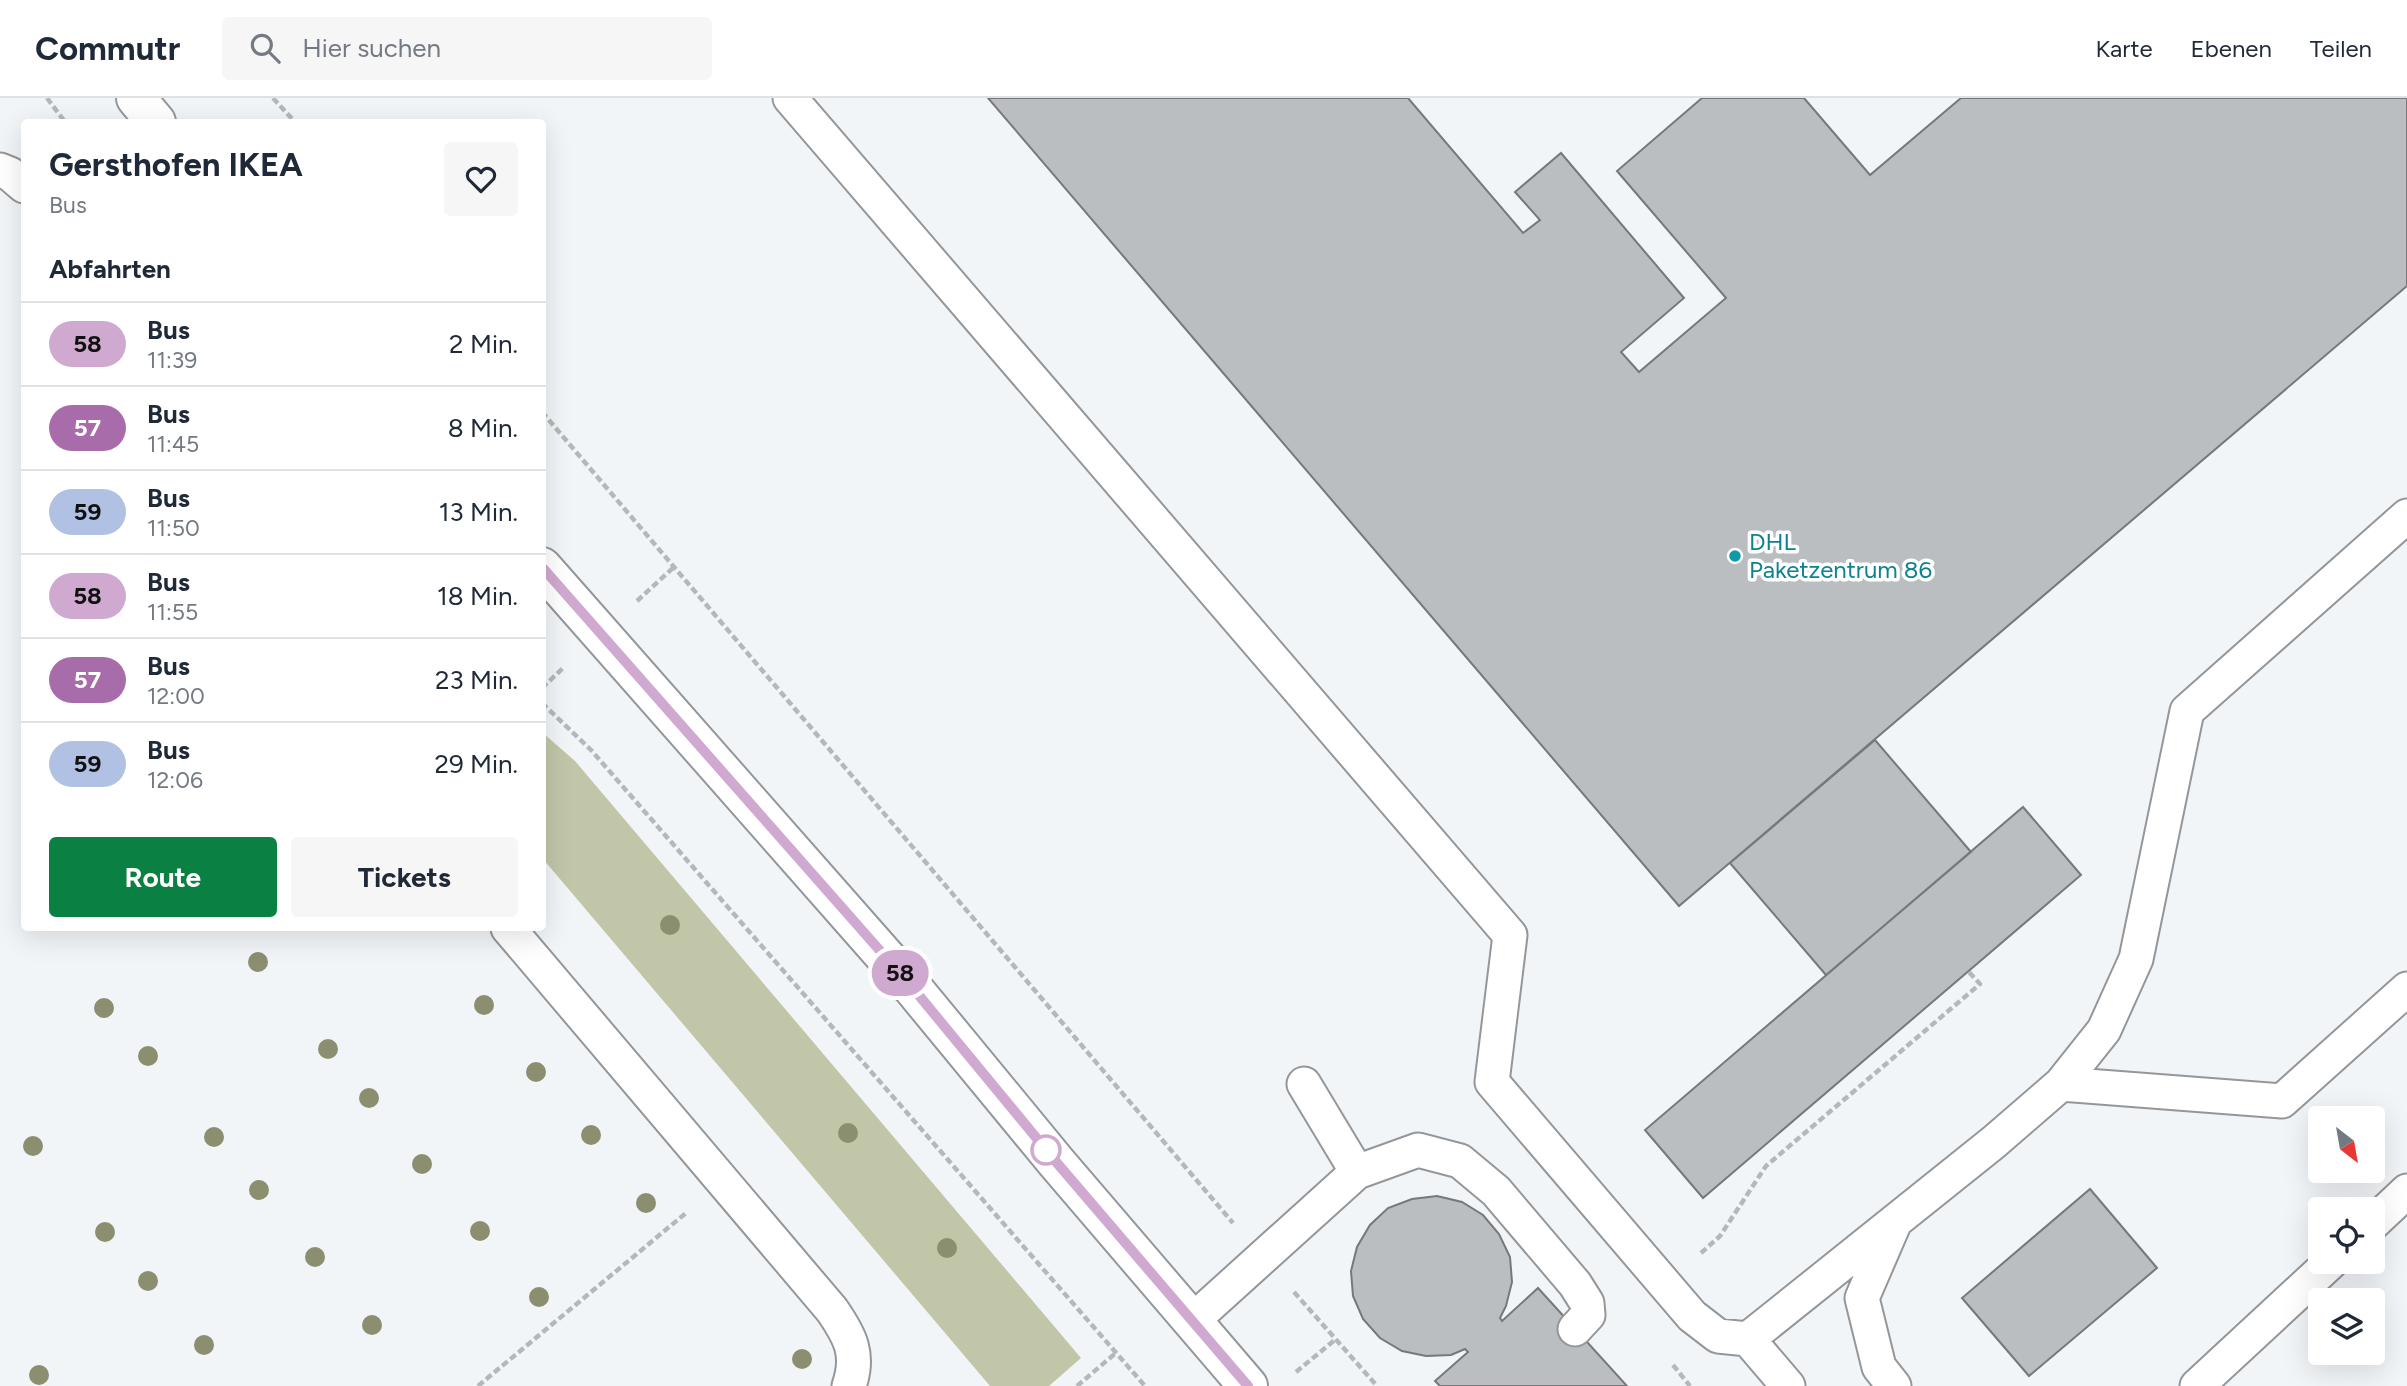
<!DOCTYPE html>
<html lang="de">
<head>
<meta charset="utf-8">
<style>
  :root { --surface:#fff; --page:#f6f6f7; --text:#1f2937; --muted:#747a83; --line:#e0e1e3; --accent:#0b8043 }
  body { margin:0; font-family:Figtree,sans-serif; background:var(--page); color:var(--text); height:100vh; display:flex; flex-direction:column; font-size:26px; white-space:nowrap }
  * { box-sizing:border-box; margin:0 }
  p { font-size:23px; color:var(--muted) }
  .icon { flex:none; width:38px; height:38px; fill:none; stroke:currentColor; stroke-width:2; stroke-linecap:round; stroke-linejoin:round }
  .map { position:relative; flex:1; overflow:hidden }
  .details { position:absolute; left:21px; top:21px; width:525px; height:812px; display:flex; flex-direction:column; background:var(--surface); border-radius:7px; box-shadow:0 7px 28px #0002 }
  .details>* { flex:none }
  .badge { padding:0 14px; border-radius:23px; font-size:24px; line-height:46px }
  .needle { width:46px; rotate:149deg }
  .controls { position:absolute; left:2308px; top:1008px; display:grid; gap:14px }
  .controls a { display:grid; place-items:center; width:77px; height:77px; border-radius:7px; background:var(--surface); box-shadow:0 7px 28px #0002; font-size:35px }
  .map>.badge { position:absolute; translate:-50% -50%; box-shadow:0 0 0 4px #fff }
  h2 { padding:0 28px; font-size:26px; line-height:63px }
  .round { display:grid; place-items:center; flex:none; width:74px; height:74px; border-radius:7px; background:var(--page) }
  .headline { display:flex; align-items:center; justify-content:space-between; height:119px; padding:0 28px }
  h1 { font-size:33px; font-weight:700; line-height:52px }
  .action { display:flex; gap:14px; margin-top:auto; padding:14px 28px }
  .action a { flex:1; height:80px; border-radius:7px; background:var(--accent); color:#fff; font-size:28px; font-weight:700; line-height:80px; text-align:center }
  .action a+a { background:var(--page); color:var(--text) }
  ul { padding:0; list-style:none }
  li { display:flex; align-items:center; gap:21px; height:84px; padding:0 28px; border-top:2px solid var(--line) }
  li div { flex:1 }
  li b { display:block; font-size:26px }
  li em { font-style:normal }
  li .badge { min-width:77px; font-weight:700; text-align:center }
  header { display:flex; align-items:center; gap:42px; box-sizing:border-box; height:98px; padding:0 35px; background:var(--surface); border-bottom:2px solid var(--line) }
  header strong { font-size:33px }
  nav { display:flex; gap:38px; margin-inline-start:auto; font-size:24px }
  .search { width:490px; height:63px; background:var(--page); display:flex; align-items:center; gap:18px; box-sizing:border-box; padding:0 24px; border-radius:7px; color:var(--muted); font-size:26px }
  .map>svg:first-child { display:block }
</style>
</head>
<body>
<header>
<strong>Commutr</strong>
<div class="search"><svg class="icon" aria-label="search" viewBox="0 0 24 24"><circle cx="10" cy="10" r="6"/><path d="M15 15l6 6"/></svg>Hier suchen</div>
<nav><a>Karte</a><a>Ebenen</a><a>Teilen</a></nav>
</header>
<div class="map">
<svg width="2407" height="1288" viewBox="0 0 2407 1288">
  <rect width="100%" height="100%" fill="#f2f5f8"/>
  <path fill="#c1c6a9" d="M543,635L575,663L1081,1260L1049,1288H990L543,761Z"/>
  <path fill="#bbbec1" stroke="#76787b" stroke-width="2" d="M988,0H1408L1523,135L1540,122L1515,94L1561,55L1684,200L1621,254L1639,274L1726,200L1617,73L1702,0H1804L1870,77L1961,0H2407V188L1679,808Z
    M1875,642L1971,754L1826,877L1730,765Z
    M2023,709L2081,777L1703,1100L1645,1032Z
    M2090,1091L2157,1170L2029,1278L1962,1200Z
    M1437,1098L1462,1104L1483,1117L1499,1136L1510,1159L1512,1184L1506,1208L1500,1220L1502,1223L1538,1190L1627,1288H1440L1435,1283L1468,1254L1465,1251L1451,1257L1426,1258L1402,1253L1380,1240L1363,1221L1353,1198L1351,1173L1357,1149L1370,1127L1388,1110L1412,1101Z"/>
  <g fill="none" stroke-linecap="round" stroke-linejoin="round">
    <g stroke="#94979a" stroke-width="37">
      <path id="service" d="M790,0L1510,837L1492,984L1692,1218L1718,1238L1748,1241L1994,1044L2061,986L2104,932L2136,861L2187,613L2407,418
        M0,72L10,76L24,88
        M508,830L832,1212C850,1238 860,1256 849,1288
        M1304,986L1357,1074
        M2061,986L2282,1003L2407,891
        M2373,1125L2407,1093
        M1894,1126L1862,1200L1879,1269L1894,1288
        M1191,1224L1357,1074L1418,1052L1460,1063L1496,1093L1575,1186L1587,1205L1588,1217L1575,1231
        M1748,1241L1788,1288
        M2197,1288L2331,1164"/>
    </g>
    <g stroke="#94979a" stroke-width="42">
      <path id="tertiary" d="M136,0L156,24
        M542,469L912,889L1057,1065L1248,1288"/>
    </g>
    <path stroke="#b5b8ba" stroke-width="4.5" stroke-dasharray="7 3.5" stroke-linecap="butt" d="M47,0L65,24
      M273,0L295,24
      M542,314L1233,1125
      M637,503L675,468
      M542,590L563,570
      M542,605L591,652L1145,1288
      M1701,1155L1720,1138L1766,1068L1980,886L1968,873
      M1294,1194L1377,1288
      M1673,1267L1690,1288
      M1296,1274L1336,1241
      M478,1288L686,1115
      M1077,1288L1117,1254"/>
    <use href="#service" stroke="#fff" stroke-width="33"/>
    <use href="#tertiary" stroke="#fff" stroke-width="38"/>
  </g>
  <g fill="#8b8f70">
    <circle cx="670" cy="827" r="10"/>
    <circle cx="258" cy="864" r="10"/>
    <circle cx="484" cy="907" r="10"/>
    <circle cx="104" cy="910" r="10"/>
    <circle cx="328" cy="951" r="10"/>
    <circle cx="148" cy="958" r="10"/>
    <circle cx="536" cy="974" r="10"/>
    <circle cx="369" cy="1000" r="10"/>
    <circle cx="848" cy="1035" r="10"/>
    <circle cx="591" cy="1037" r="10"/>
    <circle cx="214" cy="1039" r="10"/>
    <circle cx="33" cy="1048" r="10"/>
    <circle cx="422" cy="1066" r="10"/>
    <circle cx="259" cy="1092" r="10"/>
    <circle cx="646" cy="1105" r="10"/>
    <circle cx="480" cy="1133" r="10"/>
    <circle cx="105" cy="1134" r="10"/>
    <circle cx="947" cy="1150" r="10"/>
    <circle cx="315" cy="1159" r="10"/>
    <circle cx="148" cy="1183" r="10"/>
    <circle cx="539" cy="1199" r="10"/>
    <circle cx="372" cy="1227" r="10"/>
    <circle cx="204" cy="1247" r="10"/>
    <circle cx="802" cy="1261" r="10"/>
    <circle cx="39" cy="1277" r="10"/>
  </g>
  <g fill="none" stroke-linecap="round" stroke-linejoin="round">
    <g stroke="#fff" stroke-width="16">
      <path id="line" d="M542,469L912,889L1057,1065L1248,1288"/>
    </g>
    <use href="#line" stroke="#d0a9d0" stroke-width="10"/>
  </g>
  <circle fill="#0f9aa8" stroke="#fff" stroke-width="2.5" cx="1735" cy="458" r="7"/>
  <circle fill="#fff" stroke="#d0a9d0" stroke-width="3.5" cx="1046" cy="1052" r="14"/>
  <g text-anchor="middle" stroke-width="7" stroke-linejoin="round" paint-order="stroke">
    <g font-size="24" fill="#0d838f" stroke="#fff" text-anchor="start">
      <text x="1749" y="452">DHL<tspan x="1749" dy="28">Paketzentrum 86</tspan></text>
    </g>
  </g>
</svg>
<div class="controls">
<a><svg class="needle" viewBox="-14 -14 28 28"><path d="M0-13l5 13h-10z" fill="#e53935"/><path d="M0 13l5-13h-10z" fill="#747a83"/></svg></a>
<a><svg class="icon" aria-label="locate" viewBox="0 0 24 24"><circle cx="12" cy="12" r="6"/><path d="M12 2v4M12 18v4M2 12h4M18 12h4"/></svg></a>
<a><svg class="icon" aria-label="layers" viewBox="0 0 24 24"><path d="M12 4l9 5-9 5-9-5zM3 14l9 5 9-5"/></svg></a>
</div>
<b class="badge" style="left:900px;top:875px;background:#d0a9d0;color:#111">58</b>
<section class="details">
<div class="headline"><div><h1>Gersthofen IKEA</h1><p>Bus</p></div><a class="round"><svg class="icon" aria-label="heart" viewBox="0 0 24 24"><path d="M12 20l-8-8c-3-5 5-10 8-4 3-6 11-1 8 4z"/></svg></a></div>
<h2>Abfahrten</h2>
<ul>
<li><span class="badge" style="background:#d0a9d0;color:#111">58</span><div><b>Bus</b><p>11:39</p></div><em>2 Min.</em></li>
<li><span class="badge" style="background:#a86cab;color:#fff">57</span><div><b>Bus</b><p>11:45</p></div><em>8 Min.</em></li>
<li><span class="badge" style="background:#b0c1e4;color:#111">59</span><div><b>Bus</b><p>11:50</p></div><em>13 Min.</em></li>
<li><span class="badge" style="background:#d0a9d0;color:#111">58</span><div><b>Bus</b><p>11:55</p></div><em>18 Min.</em></li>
<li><span class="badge" style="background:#a86cab;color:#fff">57</span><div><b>Bus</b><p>12:00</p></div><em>23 Min.</em></li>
<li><span class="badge" style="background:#b0c1e4;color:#111">59</span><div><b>Bus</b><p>12:06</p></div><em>29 Min.</em></li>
</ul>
<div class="action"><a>Route</a><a>Tickets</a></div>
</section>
</div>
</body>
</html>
